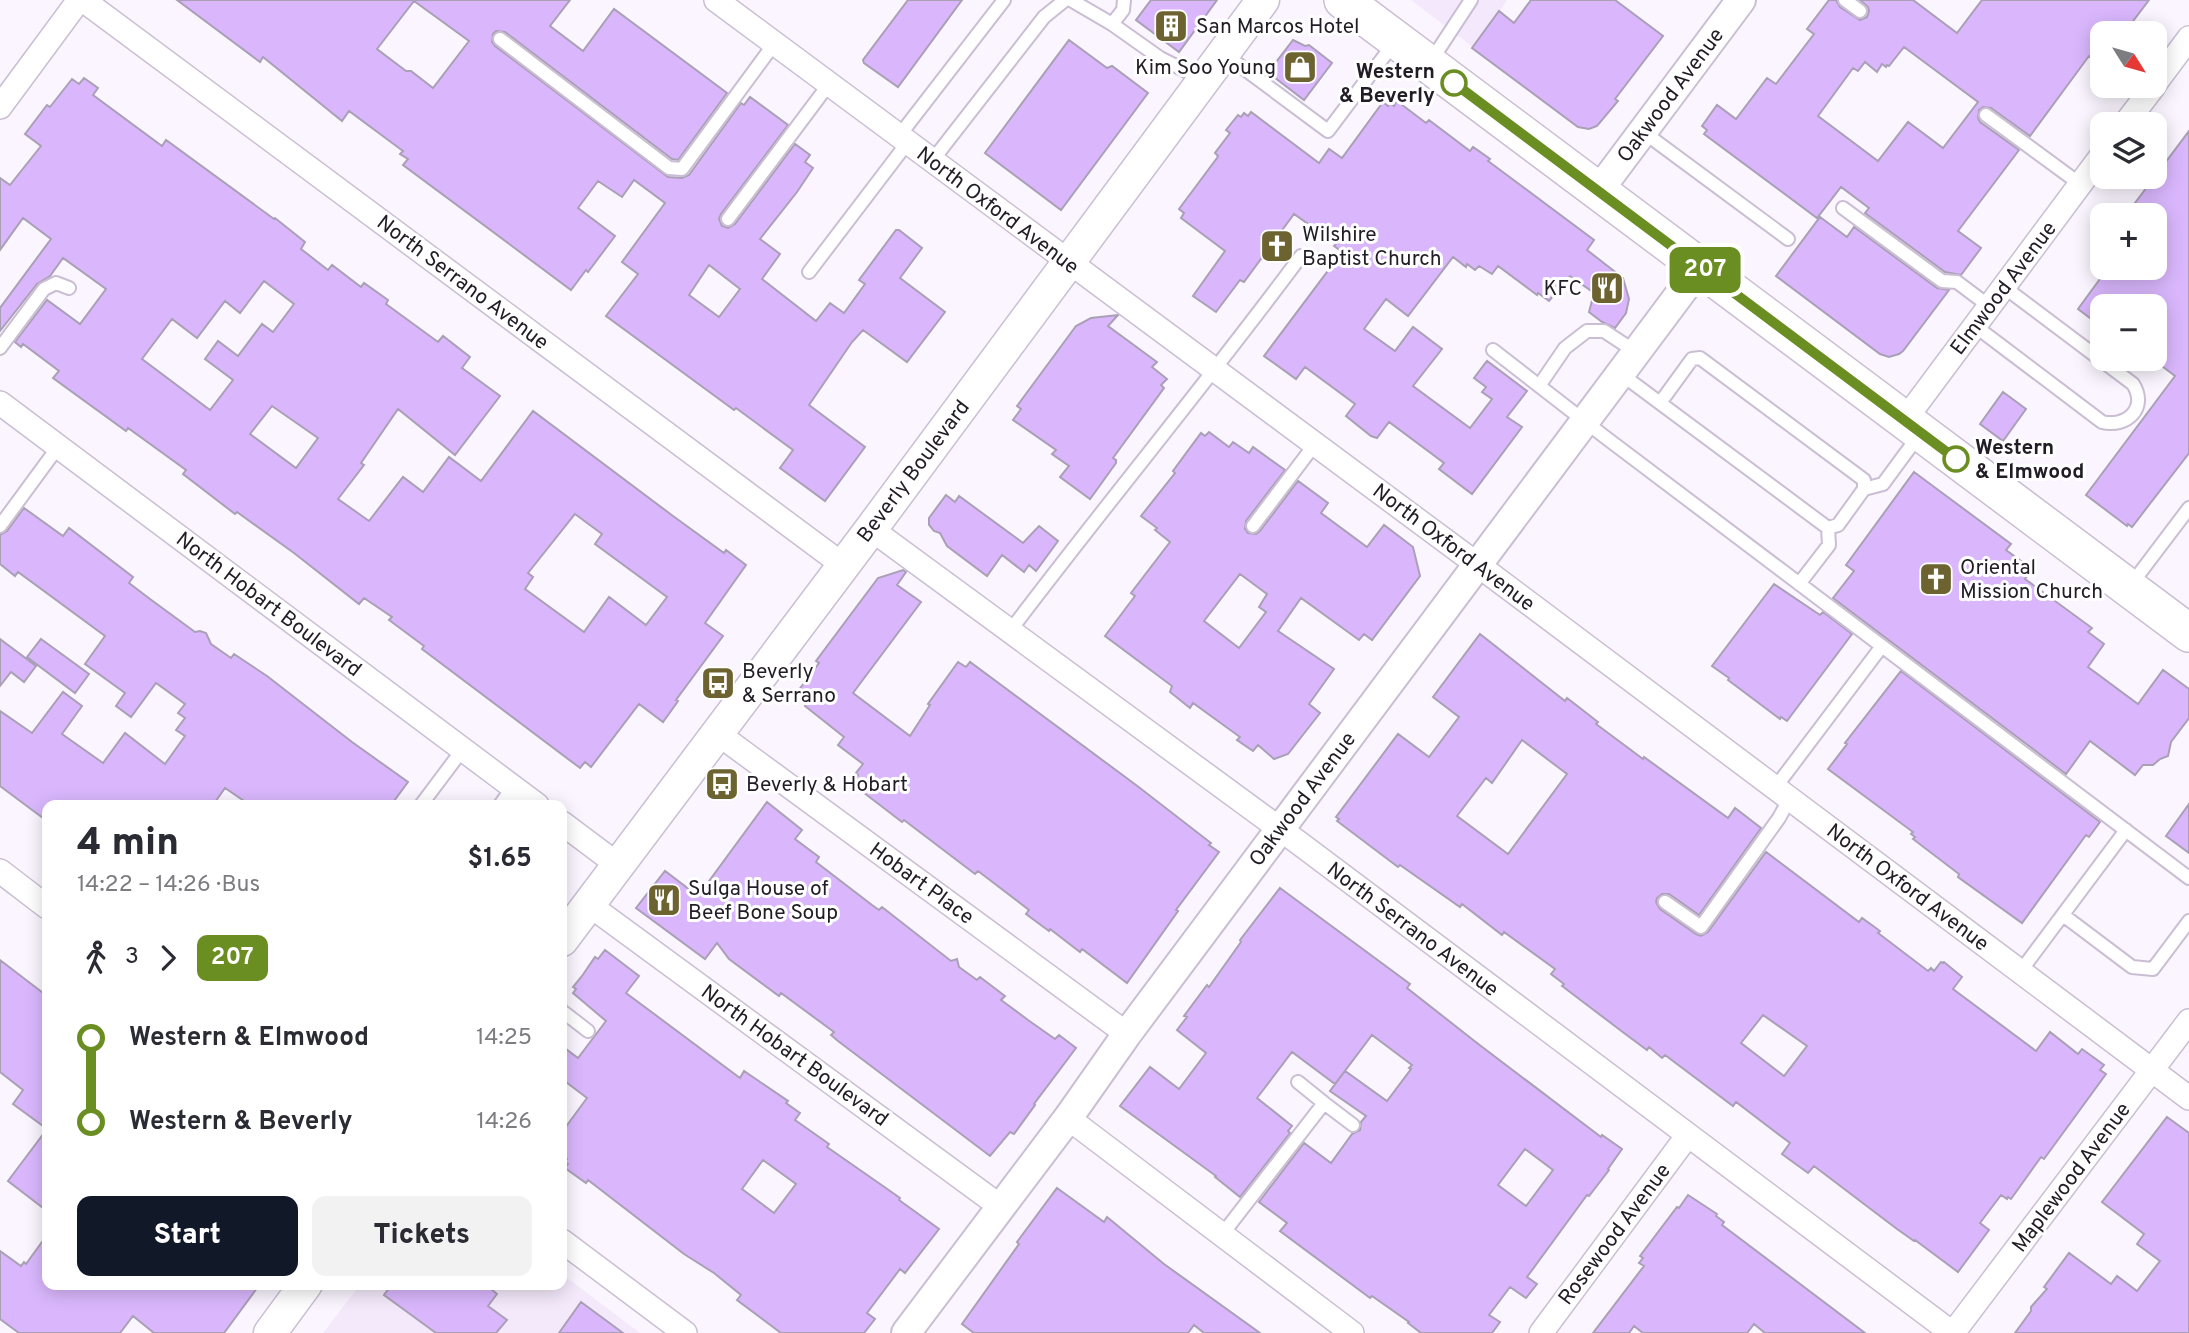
<!DOCTYPE html>
<html lang="en">
<head>
<meta charset="utf-8">
<style>
  :root { --surface:#fff; --page:#f2f2f3; --text:#2b2b33; --muted:#7c7c81; --accent:#111827 }
  body { margin:0; font-family:Overpass,sans-serif; background:var(--page); color:var(--text); height:100vh; display:flex; flex-direction:column; font-size:26px; white-space:nowrap }
  * { box-sizing:border-box; margin:0 }
  p { font-size:23px; color:var(--muted) }
  .icon { flex:none; width:38px; height:38px; fill:none; stroke:currentColor; stroke-width:2; stroke-linecap:round; stroke-linejoin:round }
  .map { position:relative; flex:1; overflow:hidden }
  .side { position:absolute; left:42px; top:800px; width:525px; height:490px; display:flex; flex-direction:column; background:var(--surface); border-radius:14px; box-shadow:0 4px 18px #0003 }
  .side>* { flex:none }
  .badge { padding:0 14px; border-radius:10px; font-size:24px; line-height:46px }
  .needle { width:46px; rotate:127deg }
  .buttons { position:absolute; left:2090px; top:21px; display:grid; gap:14px }
  .buttons a { display:grid; place-items:center; width:77px; height:77px; border-radius:14px; background:var(--surface); box-shadow:0 4px 18px #0003; font-size:35px }
  .map>.badge { position:absolute; translate:-50% -50%; box-shadow:0 0 0 4px #fff }
  .legs { display:flex; align-items:center; gap:10px; height:77px; padding:0 35px; font-size:23px }
  .legs p { margin-inline-start:auto }
  .overview { display:flex; align-items:center; justify-content:space-between; height:119px; padding:0 35px }
  h1 { font-size:38px; font-weight:800; line-height:52px }
  .primary-button { display:flex; gap:14px; margin-top:auto; padding:14px 35px }
  .primary-button a { flex:1; height:80px; border-radius:14px; background:var(--accent); color:#fff; font-size:28px; font-weight:800; line-height:80px; text-align:center }
  .primary-button a+a { background:var(--page); color:var(--text) }
  ul { padding:0 35px; list-style:none }
  li { display:flex; align-items:center; gap:24px; height:84px; font-size:26px }
  li i { display:grid; place-items:center; width:10px; height:100%; margin:0 9px; background:currentColor }
  li i::after { content:''; width:18px; height:18px; margin:-9px; border:5px solid; border-radius:50%; background:var(--surface) }
  li p { margin-inline-start:auto }
  li:first-child i { background:linear-gradient(#0000 50%,currentColor 0) }
  li:last-child i { background:linear-gradient(currentColor 50%,#0000 0) }
  .map>svg:first-child { display:block }
</style>
</head>
<body>
<div class="map">
<svg width="2189" height="1333" viewBox="0 0 2189 1333">
  <rect width="100%" height="100%" fill="#faf5fe"/>
  <path fill="#f4e8fc" d="M1411,0H1507L1500,11L1618,101L1597,126L1589,129L1578,127Z"/>
  <path fill="#f3e9fb" d="M562,1274L640,1333H323L360,1285L562,1284Z"/>
  <path fill="#dab7fd" stroke="#aaa0b6" stroke-width="2" fill-rule="evenodd" d="M177,0H570L550,26L583,51L614,9L727,93L678,160L672,159L505,32L496,31L493,34L492,42L495,46L668,177L682,178L689,175L741,103L744,105L750,97L788,125L721,214L719,219L722,226L728,228L735,224L795,144L810,155L805,162L813,168L797,192L760,239L780,254L762,279L816,321L830,303L844,313L865,284L859,280L896,230H899L922,248L900,278L945,312L907,362L863,330L852,342L809,405L865,447L825,501L780,468L793,450L736,408L734,410L606,316L638,274L622,262L665,203L634,180L622,197L598,181L578,208L615,236L588,272L586,270L571,290L403,165L408,159L400,154L403,151L349,111L342,121L263,57L260,62ZM414,1L469,41L433,88L411,71H406L377,49ZM709,265L740,289L719,317L689,295Z
    M908,0H962L898,87L864,63L863,60Z
    M1151,0H1217L1179,52L1136,20Z
    M1531,0H1615L1663,36L1615,99L1618,101L1597,126L1589,129L1578,127L1472,48L1499,11L1514,23Z
    M1829,0H1836L1840,7L1860,20L1867,17L1869,11L1868,7L1860,0H1913L1957,33L1982,0H2149L2124,33H2102V65L2089,56L2030,136L1991,108L1983,107L1979,110L1978,118L1980,122L2019,150L1958,231L1981,248L1961,275L1945,272L1865,213L1869,208L1841,187L1817,218L1704,134L1707,130L1702,126L1717,105L1736,119L1767,78L1776,84L1814,34L1807,29ZM1904,47L1978,102L1943,148L1908,122L1878,161L1818,116L1853,68L1858,71L1865,62L1877,72L1882,64L1886,67L1887,65L1889,66Z
    M1069,40L1107,68L1112,66L1148,93L1061,210L985,153Z
    M1293,40L1305,46L1309,45L1332,63L1304,100L1270,74V70Z
    M84,78L98,88L93,95L162,146L166,140L274,219L275,218L305,242L301,249L328,270L332,265L361,287L364,283L388,300L386,304L438,342L443,336L470,357L462,368L500,396L455,455L398,409L361,463L364,465L338,499L369,521L403,477L423,492L449,457L481,481L533,411L673,516L724,553L726,550L746,565L705,623L723,636L676,700L678,701L663,722L639,704L591,767L585,762L580,768L422,649L424,646L389,620L392,617L364,598L359,604L294,553L237,512L235,514L183,474L186,470L128,428L126,431L53,378L59,371L23,344L21,347L15,342L47,300L80,324L106,289L63,258L50,276L37,284L0,331V308L51,239L23,218L0,250V178L10,185L41,146L25,134L47,105L50,107L72,79L79,84ZM264,281L294,304L273,332L262,324L238,356L218,341L205,359L233,380L210,410L142,359L172,319L197,338L225,301L240,313ZM272,406L318,438L296,468L250,434ZM575,514L602,534L595,544L667,597L646,625L609,597L584,632L525,589L533,577L528,573Z
    M1397,101L1426,123L1429,120L1470,151L1473,147L1490,159L1488,161L1594,240L1587,250L1623,278L1629,299L1626,313L1615,328L1602,322L1589,312L1594,293L1570,276L1549,301L1538,293L1537,295L1498,266L1492,274L1479,266L1475,270L1467,264L1466,267L1453,257L1408,316L1386,299L1364,329L1395,351L1413,327L1442,349L1413,386L1470,428L1492,399L1482,392L1486,387L1474,378L1487,361L1527,391L1507,417L1522,427L1472,494L1439,469L1444,463L1389,422L1377,438L1371,436L1346,416L1355,404L1305,367L1296,379L1264,356L1342,252L1334,246L1336,244L1294,214L1244,282L1240,280L1216,312L1193,296L1225,251L1181,218L1184,213L1179,209L1217,158L1218,156L1215,153L1230,133L1226,130L1238,115L1241,117L1244,113L1248,116L1251,112L1319,163L1329,149L1342,158L1383,102L1388,106L1390,103L1394,106Z
    M2189,131V453L2132,527L2128,524L2127,526L2086,495L2175,376L2154,360V306H2102V327L2078,309L2108,268H2154V215H2126Z
    M1820,217L1847,237L1854,227L1937,288L1949,290L1903,351L1899,354L1889,357L1880,354L1776,276Z
    M1118,315L1108,326L1157,362L1152,367L1167,379L1161,385L1164,388L1113,458L1116,460V463L1090,499L1060,477L1069,466L1052,454L1056,450L1013,420L1021,409L1017,406L1076,326L1091,318Z
    M2003,392L2026,409L2003,441L1980,424Z
    M1209,432L1229,447L1233,442L1249,453L1253,447L1285,470L1246,521L1245,529L1248,533L1256,534L1260,531L1298,481L1328,503L1321,513L1367,547L1384,525L1413,547L1420,576L1372,640L1364,634L1359,640L1301,598L1278,631L1334,669L1309,704L1320,713L1288,754L1274,759L1258,745L1253,751L1237,740L1240,737L1193,703L1190,708L1170,692L1172,686L1105,636L1135,596L1131,593L1170,542L1155,530L1157,528L1141,516L1175,473L1173,471L1201,433L1205,436ZM1240,574L1267,594L1259,607L1266,612L1239,648L1204,621Z
    M1914,472L2011,544L2006,550L2032,569L2025,579L2092,628L2088,632L2104,644L2088,667L2138,704L2163,670L2189,689V718L2171,742L2168,756L2160,759L2153,765H2143L2135,775L2090,741L2066,774L1833,598L1854,571L1846,565Z
    M946,495L955,502L959,496L1023,543L1039,526L1058,541L1036,571L1029,565L1024,572L1002,555L987,576L947,546L940,533L934,531L929,525V518Z
    M24,508L63,536L69,528L133,577L129,583L150,599L195,632L200,631L206,633L211,644L231,658L234,654L267,676L352,742L408,782L391,805H250L225,788L213,805H47V821L0,786V711L32,733L63,692L82,706L62,734L103,763L125,733L165,764L185,736L176,730L185,718L178,713L185,704L156,683L131,717L116,706L125,693L85,664L105,636L18,572L15,576L0,564V535L7,531Z
    M903,570L906,572L897,585L921,602L853,693L910,736L930,705L928,704L958,662L966,667L970,662L1136,785L1211,843L1209,845L1219,852L1176,910L1178,911L1127,983L1082,949L1080,952L1050,929L1049,931L1026,914L1029,910L978,871L975,874L904,820L902,822L859,789L853,784L858,775L856,773L863,764L838,745L844,737L805,706L806,704L795,695L819,663L816,661L878,578Z
    M1774,584L1820,615L1823,612L1852,634L1787,721L1781,717L1780,719L1728,680L1729,678L1712,666Z
    M1480,634L1565,701L1567,698L1598,722L1596,724L1643,759L1644,757L1728,818L1735,808L1761,828L1699,915L1669,894H1662L1657,898L1656,902L1660,909L1696,934L1701,936L1708,932L1766,852L1859,922L1862,918L1880,931L1878,933L1928,971L1931,968L1934,971L1941,962L1943,963L1944,962L1962,977L1953,989L2036,1051L2050,1032L2078,1054L2082,1049L2104,1065L2100,1070L2106,1074L2044,1159L2041,1157L2011,1199L2008,1197L2007,1199L2001,1195L1980,1223L1989,1230L1958,1272L1915,1240L1914,1241L1897,1229L1814,1166L1808,1173L1782,1154L1790,1143L1736,1102L1733,1106L1665,1055L1662,1058L1649,1047L1647,1050L1628,1036L1562,986L1564,984L1551,974L1555,969L1504,932L1502,935L1462,904L1460,907L1400,865L1398,867L1337,821L1339,819L1336,817L1398,734L1429,757L1459,717L1433,697ZM1522,740L1567,774L1508,854L1457,816L1486,778L1492,783ZM1763,1015L1807,1046L1784,1076L1741,1043Z
    M0,639L36,666L24,682L11,672L0,686Z
    M41,639L89,674L75,693L27,657Z
    M1901,671L2100,822L2089,837L2086,835L2022,923L1958,877L1959,874L1913,839L1915,837L1911,834L1913,832L1828,769L1847,744L1845,743Z
    M767,802L802,830L795,839L819,857L816,862L872,905L879,910L882,907L951,961L957,959L959,967L977,980L980,977L1005,996L1001,1000L1028,1020L1055,1039L1059,1035L1076,1048L1034,1104L1035,1105L1014,1134L1010,1132L990,1156L838,1041L831,1035L834,1032L781,993L779,996L729,959L717,943L705,959L636,908L665,871L698,896Z
    M2189,804V853L2166,836Z
    M1280,888L1410,984L1407,988L1477,1043L1601,1137L1602,1135L1622,1149L1608,1169L1609,1170L1589,1196L1587,1195L1527,1277L1537,1284L1526,1298L1510,1287L1489,1315L1500,1322L1492,1333H1421L1408,1323L1409,1322L1372,1296L1370,1298L1280,1231L1287,1223L1259,1202L1304,1143L1331,1163L1352,1134L1360,1130L1361,1122L1366,1116L1330,1091L1345,1071L1387,1101L1411,1069L1409,1068L1412,1065L1372,1035L1335,1084L1292,1052L1257,1098L1292,1126L1288,1131L1290,1133L1240,1197L1215,1177L1216,1176L1120,1106L1150,1067L1179,1089L1206,1053L1177,1030L1187,1017L1184,1016L1207,985L1209,987L1241,942L1240,940ZM1525,1149L1553,1170L1526,1206L1498,1185Z
    M605,950L639,976L626,993L740,1078L744,1071L788,1101L786,1103L800,1113L795,1120L829,1144L827,1147L893,1193L900,1198L899,1200L939,1229L905,1273L900,1269L867,1313L875,1319L864,1333H781L737,1300L741,1295L714,1273L684,1254L588,1180L586,1183L565,1168L568,1164L565,1162L567,1159L562,1154V1132L587,1098L562,1079V1046L578,1058L606,1021L573,993L576,989L573,987L582,976L595,957L598,959ZM763,1160L796,1184L774,1213L742,1189Z
    M0,960L47,996V1211L8,1181L47,1129L13,1104L23,1090L0,1072Z
    M2167,1117L2189,1133V1333H2015L2031,1311V1307L2047,1289L2044,1287L2069,1253L2111,1284L2117,1276L2137,1291L2160,1261L2137,1244L2144,1234L2102,1202Z
    M1057,1188L1104,1222L1107,1217L1164,1264L1260,1333H1204L1194,1325L1188,1333H974L962,1324L1019,1244L1017,1242Z
    M1688,1195L1717,1214L1716,1216L1724,1222L1722,1225L1865,1333H1765L1754,1324L1747,1333H1643L1634,1326L1629,1333H1593L1644,1266L1639,1263L1643,1258L1640,1256L1677,1207L1679,1208Z
    M47,1235V1284H260L224,1333H154L133,1316L120,1333H19L0,1319V1251L21,1266L24,1262L26,1264Z
    M392,1284H485L497,1294L488,1306L507,1320L496,1333H436L384,1295Z
    M581,1302L623,1333H559Z"/>
  <g fill="none" stroke-linecap="round" stroke-linejoin="round">
    <g stroke="#cabed4" stroke-width="16">
      <path id="service" d="M1071,0L1112,24L1160,58L1202,79
        M1845,0L1860,11
        M1112,24L1123,10L1124,0
        M500,39L669,168L682,169L774,44
        M1223,53L1328,131L1394,43
        M1431,61L1471,0
        M1986,115L2080,184
        M1642,131L1788,239
        M899,136L1004,0
        M932,161L1044,17L1065,0
        M1843,208L1942,281L1957,282L1989,306
        M728,219L829,84
        M809,272L908,142
        M1975,326L2102,422C2127,428 2148,408 2133,384L2004,287
        M0,348L44,289L56,283L69,288
        M1493,350L1605,437L2189,878
        M1621,374L1828,528L1838,525L1864,489V480L1700,358L1692,359L1660,403
        M1539,386L1565,348L1587,331H1604L1636,352
        M1864,489L1883,484L1919,435
        M0,526L58,447
        M1253,526L1315,444
        M1799,584L1829,545L1828,528
        M2130,586L2189,508
        M1010,631C1105,505 1207,383 1301,256
        M1775,788L1882,646
        M421,805L463,749
        M500,805L513,787
        M1665,902L1701,927L1779,818L1790,798
        M2063,915L2132,967L2153,969L2189,921
        M2020,972L2126,830
        M562,1011L588,1031
        M1298,1082L1324,1103
        M1221,1236L1324,1103L1353,1125"/>
    </g>
    <g stroke="#cabed4" stroke-width="26">
      <path id="minor" d="M83,0L843,565
        M716,0L1478,565L2189,1098
        M2154,85L2189,38
        M0,107L79,0
        M2125,124L2154,86
        M0,403L537,805
        M1904,421L2102,155
        M871,529L1299,843L1952,1333
        M717,733L1127,1034
        M562,823L618,865
        M0,871L47,907
        M588,904L1001,1207
        M1068,1118L1352,1333
        M562,1241L685,1333
        M1541,1333L1688,1135
        M1953,1333L2189,1021"/>
    </g>
    <g stroke="#cabed4" stroke-width="32">
      <path id="tertiary" d="M1599,190L1741,0
        M906,1333L1068,1118L1127,1034L1700,267"/>
    </g>
    <g stroke="#cabed4" stroke-width="35">
      <path id="secondary" d="M562,940L871,529L1263,0
        M270,1333L306,1284"/>
    </g>
    <g stroke="#cabed4" stroke-width="40">
      <path id="primary" d="M1343,0L2189,633"/>
    </g>
    <use href="#service" stroke="#fff" stroke-width="12"/>
    <use href="#minor" stroke="#fff" stroke-width="23"/>
    <use href="#tertiary" stroke="#fff" stroke-width="28"/>
    <use href="#secondary" stroke="#fff" stroke-width="32"/>
    <use href="#primary" stroke="#fff" stroke-width="37"/>
  </g>
  <g fill="none" stroke-linecap="round" stroke-linejoin="round">
    <g stroke="#fff" stroke-width="16">
      <path id="line-1" d="M1454,83L1956,459"/>
    </g>
    <use href="#line-1" stroke="#6b8e23" stroke-width="10"/>
  </g>
  <defs>
    <g id="building-square" transform="scale(1.75)"><rect x="-9" y="-9" width="18" height="18" rx="4" fill="#6c6330" stroke="#fff"/><path d="M-4-6H4V6H1V3H-1V6H-4ZM-2.5-4.3h1.7v1.8h-1.7ZM.8-4.3h1.7v1.8H.8ZM-2.5-1h1.7V.8h-1.7ZM.8-1h1.7V.8H.8Z" fill="#fff"/></g>
    <g id="shop-square" transform="scale(1.75)"><rect x="-9" y="-9" width="18" height="18" rx="4" fill="#6c6330" stroke="#fff"/><path d="M-5-2.5h2.3a2.7 3.5 0 0 1 5.4 0H5L5.5 6h-11ZM-1.5-2.5h3a1.5 2.3 0 0 0-3 0Z" fill="#fff"/></g>
    <g id="church-square" transform="scale(1.75)"><rect x="-9" y="-9" width="18" height="18" rx="4" fill="#6c6330" stroke="#fff"/><path d="M-1.2-6h2.4v3.5h3.3v2.4h-3.3V6h-2.4V-.1h-3.3v-2.4h3.3Z" fill="#fff"/></g>
    <g id="restaurant-square" transform="scale(1.75)"><rect x="-9" y="-9" width="18" height="18" rx="4" fill="#6c6330" stroke="#fff"/><path d="M-5-6h1v4h1v-4h1v4h1v-4h1v5L-1.5 .5V6h-2V.5L-5-1ZM5-6V6H3V1.5H1.5Q1.5-4 5-6Z" fill="#fff"/></g>
    <g id="bus-square" transform="scale(1.75)"><rect x="-9" y="-9" width="18" height="18" rx="4" fill="#6c6330" stroke="#fff"/><path d="M-5-6H5V4H4V6H2V4H-2V6H-4V4H-5ZM-3.5-4V0h7V-4ZM-3.5 1.2v1.5H-2V1.2ZM2 1.2v1.5H3.5V1.2Z" fill="#fff"/></g>
  </defs>
  <g fill-rule="evenodd">
    <use href="#building-square" x="1171" y="26"/>
    <use href="#shop-square" x="1300" y="67"/>
    <use href="#church-square" x="1277" y="246"/>
    <use href="#restaurant-square" x="1607" y="288"/>
    <use href="#church-square" x="1936" y="579"/>
    <use href="#bus-square" x="718" y="683"/>
    <use href="#bus-square" x="722" y="784"/>
    <use href="#restaurant-square" x="664" y="900"/>
  </g>
  <g fill="#fff" stroke="#6b8e23" stroke-width="3.5">
    <circle cx="1454" cy="83" r="12"/>
    <circle cx="1956" cy="459" r="12"/>
  </g>
  <g text-anchor="middle" stroke-width="6" stroke-linejoin="round" paint-order="stroke">
    <g font-size="21" fill="#211c25" stroke="#fff" text-anchor="start">
      <text x="1196" y="33">San Marcos Hotel</text>
      <text x="1276" y="74" text-anchor="end">Kim Soo Young</text>
      <text x="1302" y="241">Wilshire<tspan x="1302" dy="24">Baptist Church</tspan></text>
      <text x="1582" y="295" text-anchor="end">KFC</text>
      <text x="1960" y="574">Oriental<tspan x="1960" dy="24">Mission Church</tspan></text>
      <text x="742" y="678">Beverly<tspan x="742" dy="24">&amp; Serrano</tspan></text>
      <text x="746" y="791">Beverly &amp; Hobart</text>
      <text x="688" y="895">Sulga House of<tspan x="688" dy="24">Beef Bone Soup</tspan></text>
    </g>
    <g font-size="21" font-weight="bold" fill="#211c25" stroke="#fff" text-anchor="end">
      <text x="1435" y="78">Western<tspan x="1435" dy="24">&amp; Beverly</tspan></text>
      <text x="1975" y="454" text-anchor="start">Western<tspan x="1975" dy="24">&amp; Elmwood</tspan></text>
    </g>
    <g font-size="21" fill="#211c25" stroke="#fff">
      <text transform="translate(1670 95) rotate(-53)" y="7">Oakwood Avenue</text>
      <text transform="translate(998 210) rotate(37)" y="7">North Oxford Avenue</text>
      <text transform="translate(463 282) rotate(37)" y="7">North Serrano Avenue</text>
      <text transform="translate(2003 288) rotate(-53)" y="7">Elmwood Avenue</text>
      <text transform="translate(913 471) rotate(-53)" y="7">Beverly Boulevard</text>
      <text transform="translate(1454 547) rotate(37)" y="7">North Oxford Avenue</text>
      <text transform="translate(269 604) rotate(37)" y="7">North Hobart Boulevard</text>
      <text transform="translate(1302 799) rotate(-53)" y="7">Oakwood Avenue</text>
      <text transform="translate(922 883) rotate(36)" y="7">Hobart Place</text>
      <text transform="translate(1908 887) rotate(37)" y="7">North Oxford Avenue</text>
      <text transform="translate(1413 929) rotate(37)" y="7">North Serrano Avenue</text>
      <text transform="translate(795 1055) rotate(36)" y="7">North Hobart Boulevard</text>
      <text transform="translate(2071 1177) rotate(-53)" y="7">Maplewood Avenue</text>
      <text transform="translate(1614 1234) rotate(-53)" y="7">Rosewood Avenue</text>
    </g>
  </g>
</svg>
<div class="buttons">
<a><svg class="needle" viewBox="-14 -14 28 28"><path d="M0-13l5 13h-10z" fill="#e53935"/><path d="M0 13l5-13h-10z" fill="#7c7c81"/></svg></a>
<a><svg class="icon" aria-label="layers" viewBox="0 0 24 24"><path d="M12 4l9 5-9 5-9-5zM3 14l9 5 9-5"/></svg></a>
<a>+</a>
<a>−</a>
</div>
<b class="badge" style="left:1705px;top:270px;background:#6b8e23;color:#fff">207</b>
<section class="side">
<div class="overview"><div><h1>4 min</h1><p>14:22 – 14:26 · Bus</p></div><b>$1.65</b></div>
<div class="legs"><svg class="icon" aria-label="walk" viewBox="0 0 24 24"><circle cx="13" cy="4" r="2"/><path d="M13 8l-2 6 4 7M11 14l-3 7M7 12l3-4h3l4 4"/></svg>3<svg class="icon" aria-label="forward" viewBox="0 0 24 24"><path d="M9 5l7 7-7 7"/></svg><b class="badge" style="background:#6b8e23;color:#fff">207</b></div>
<ul>
<li><i style="color:#6b8e23"></i><b>Western &amp; Elmwood</b><p>14:25</p></li>
<li><i style="color:#6b8e23"></i><b>Western &amp; Beverly</b><p>14:26</p></li>
</ul>
<div class="primary-button"><a>Start</a><a>Tickets</a></div>
</section>
</div>
</body>
</html>
